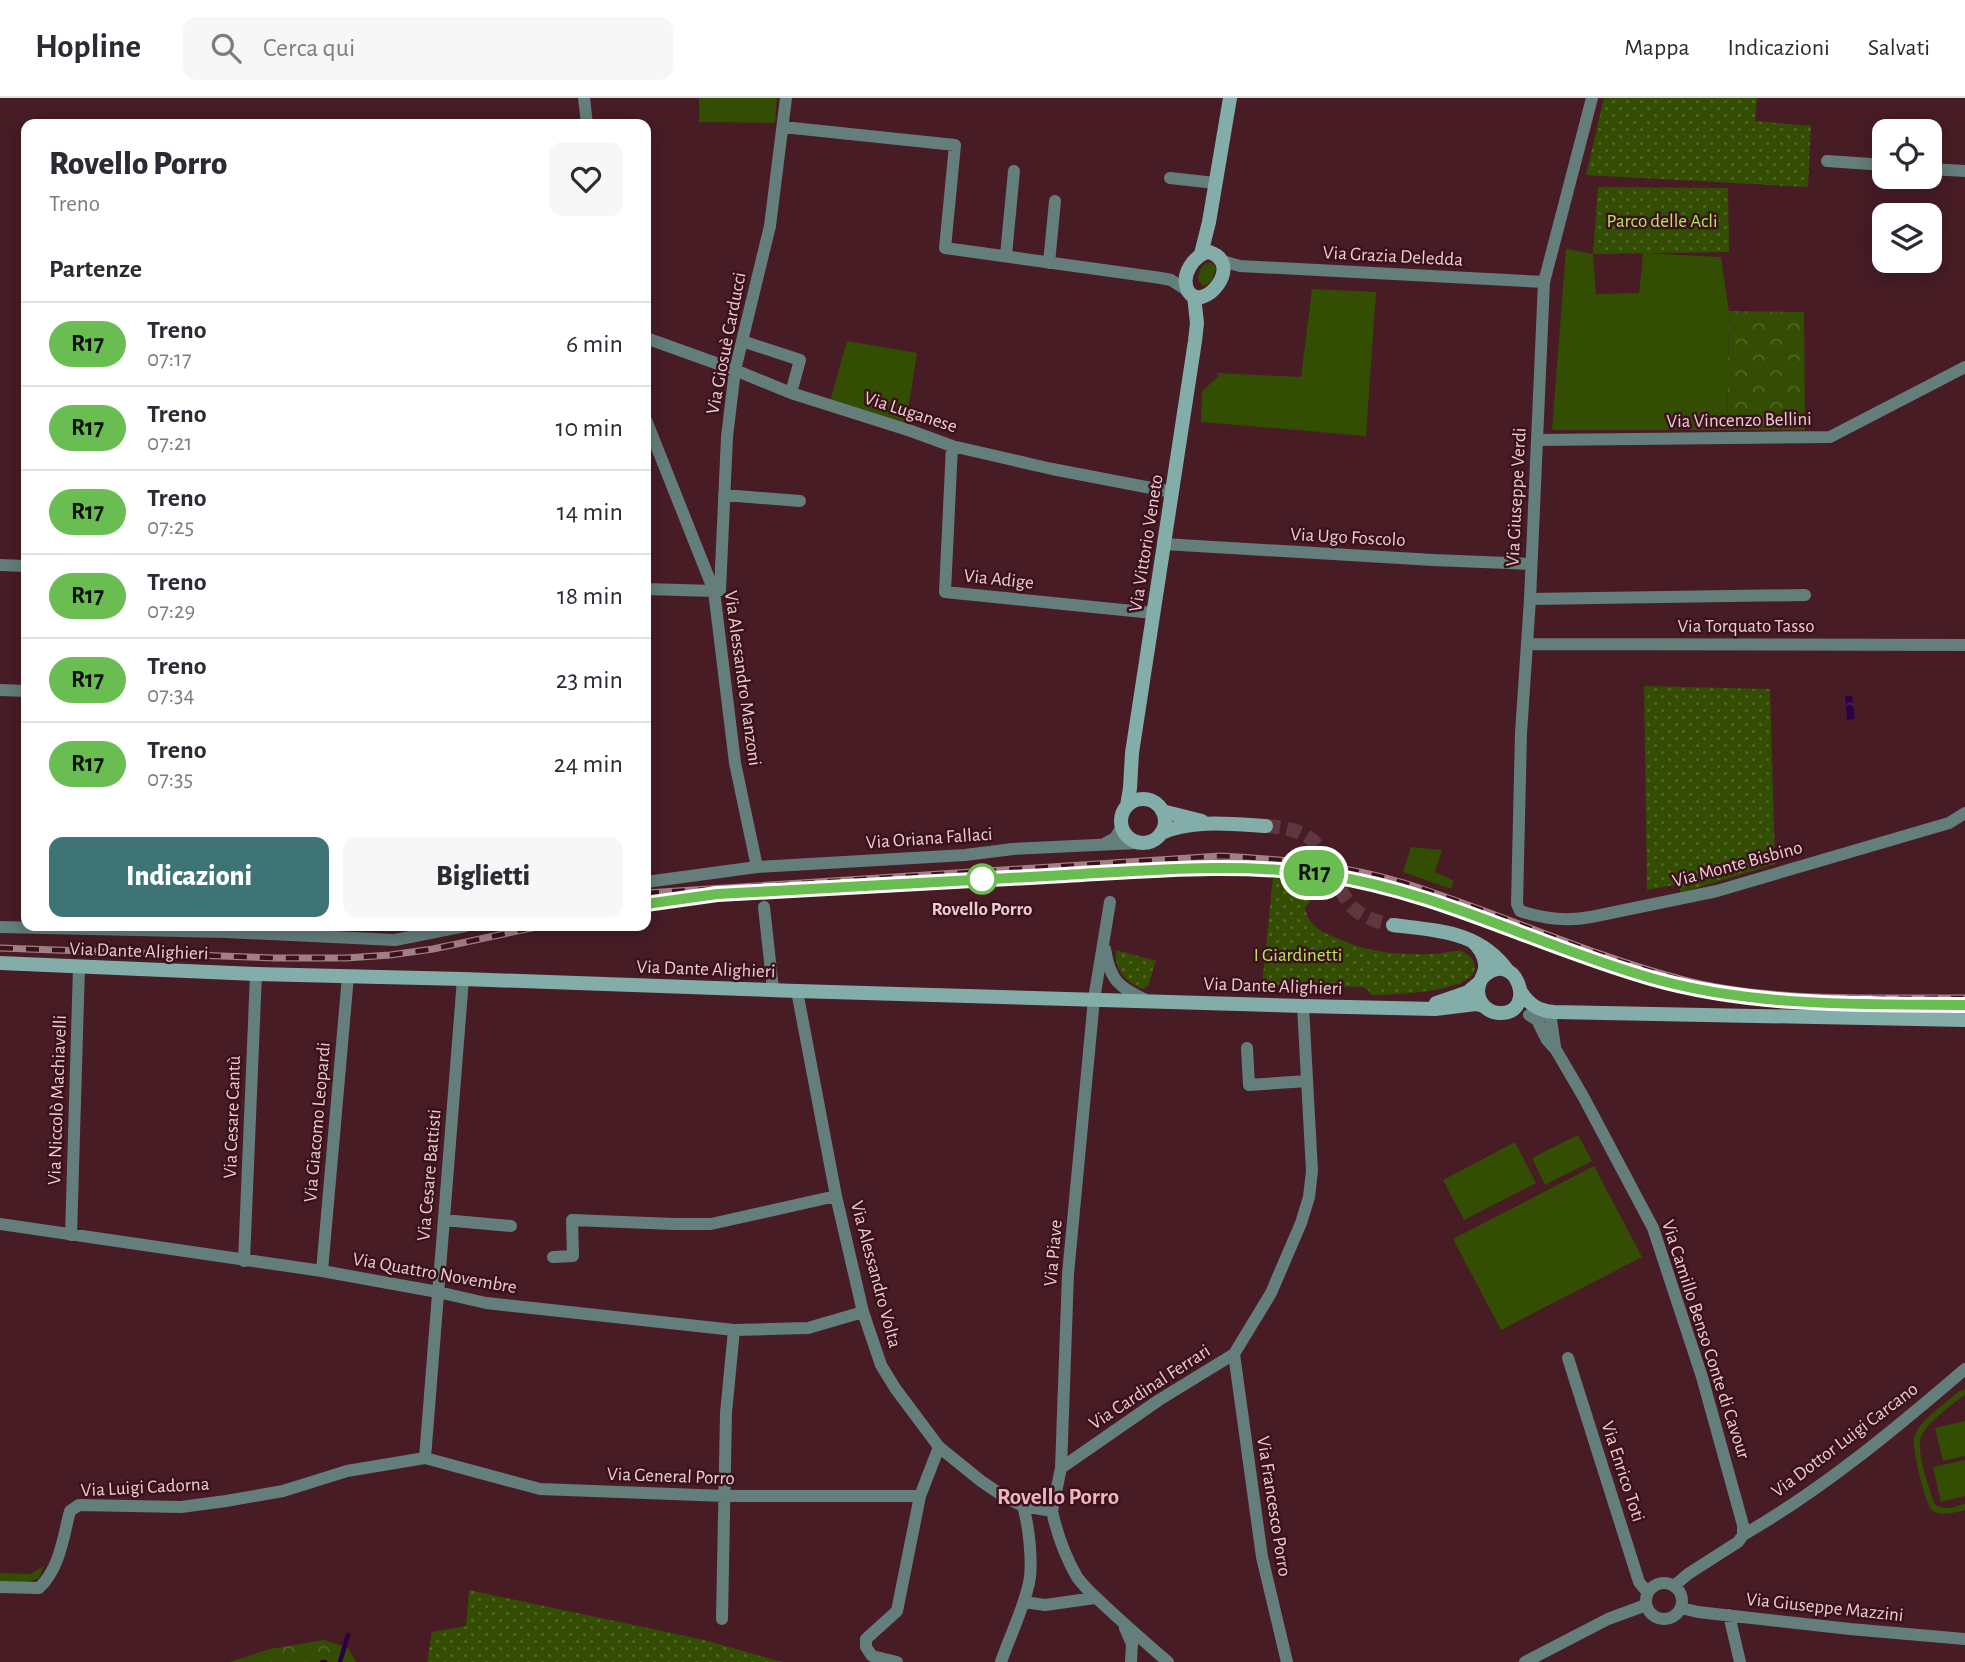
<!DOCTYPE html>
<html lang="it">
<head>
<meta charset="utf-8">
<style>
  :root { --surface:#fff; --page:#f7f7f7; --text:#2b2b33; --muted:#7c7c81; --line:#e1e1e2; --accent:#3e7475 }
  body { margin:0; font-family:"Alegreya Sans",sans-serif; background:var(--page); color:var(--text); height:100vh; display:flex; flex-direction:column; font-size:26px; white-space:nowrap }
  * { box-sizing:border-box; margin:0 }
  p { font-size:23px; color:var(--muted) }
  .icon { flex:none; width:38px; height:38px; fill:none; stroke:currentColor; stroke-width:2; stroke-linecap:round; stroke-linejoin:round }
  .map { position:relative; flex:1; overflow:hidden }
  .details { position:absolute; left:21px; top:21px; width:630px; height:812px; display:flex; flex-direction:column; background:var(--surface); border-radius:14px; box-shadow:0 4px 18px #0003 }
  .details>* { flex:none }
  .badge { padding:0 14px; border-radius:23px; font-size:24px; line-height:46px }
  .tools { position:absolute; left:1872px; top:21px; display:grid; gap:14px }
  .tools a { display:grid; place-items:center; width:70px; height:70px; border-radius:14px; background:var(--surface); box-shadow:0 4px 18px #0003; font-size:35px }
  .map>.badge { position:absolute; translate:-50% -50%; box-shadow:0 0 0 4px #fff }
  h2 { padding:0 28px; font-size:26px; line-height:63px }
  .round { display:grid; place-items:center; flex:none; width:74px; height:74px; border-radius:14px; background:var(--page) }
  .headline { display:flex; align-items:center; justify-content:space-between; height:119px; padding:0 28px }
  h1 { font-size:33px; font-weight:800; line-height:52px }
  .action { display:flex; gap:14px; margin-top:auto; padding:14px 28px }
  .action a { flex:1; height:80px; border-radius:14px; background:var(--accent); color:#fff; font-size:28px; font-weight:800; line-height:80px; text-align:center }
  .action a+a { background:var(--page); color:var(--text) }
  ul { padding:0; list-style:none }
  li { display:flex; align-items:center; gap:21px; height:84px; padding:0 28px; border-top:2px solid var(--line) }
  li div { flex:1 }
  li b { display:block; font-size:26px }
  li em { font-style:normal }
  li .badge { min-width:77px; font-weight:700; text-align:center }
  header { display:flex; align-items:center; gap:42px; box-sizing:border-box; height:98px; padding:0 35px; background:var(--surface); border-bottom:2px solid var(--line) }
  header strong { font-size:33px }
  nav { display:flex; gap:38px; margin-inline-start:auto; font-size:24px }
  .search { width:490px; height:63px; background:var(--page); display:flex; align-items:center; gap:18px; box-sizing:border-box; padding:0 24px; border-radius:14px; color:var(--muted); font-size:26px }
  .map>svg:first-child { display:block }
</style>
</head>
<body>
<header>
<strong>Hopline</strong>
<div class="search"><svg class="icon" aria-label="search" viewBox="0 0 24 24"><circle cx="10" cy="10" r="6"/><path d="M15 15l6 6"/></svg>Cerca qui</div>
<nav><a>Mappa</a><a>Indicazioni</a><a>Salvati</a></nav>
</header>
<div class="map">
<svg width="1965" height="1564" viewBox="0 0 1965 1564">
  <defs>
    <pattern id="forest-crowns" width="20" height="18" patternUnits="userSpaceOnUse" patternTransform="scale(1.75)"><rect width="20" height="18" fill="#334d03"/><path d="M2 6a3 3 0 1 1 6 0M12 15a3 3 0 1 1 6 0" fill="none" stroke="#516527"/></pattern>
    <pattern id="park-dots" width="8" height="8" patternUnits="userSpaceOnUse" patternTransform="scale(1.75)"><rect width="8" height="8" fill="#334d03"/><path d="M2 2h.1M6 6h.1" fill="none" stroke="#516527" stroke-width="1.8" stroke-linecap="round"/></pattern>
    <pattern id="water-ripples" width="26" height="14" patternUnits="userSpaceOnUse" patternTransform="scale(1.75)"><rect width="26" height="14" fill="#2c0045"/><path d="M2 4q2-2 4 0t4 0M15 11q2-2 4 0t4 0" fill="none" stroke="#4b245f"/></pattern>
  </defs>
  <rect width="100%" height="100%" fill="#471c25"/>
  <path fill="#334d03" d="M699,0H777L775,25L699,24Z
    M1566,151L1593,156L1596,196L1639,195L1643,155L1721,159L1729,213L1727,332H1552Z
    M1206,165H1212L1216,169C1214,177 1212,187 1203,188L1199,184C1197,176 1200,170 1206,165Z
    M1312,191L1376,194L1366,338L1201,324L1202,293L1219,278L1216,275L1301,279Z
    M847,243L917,255L906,325L830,303Z
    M1411,749L1442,752L1435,774L1454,783L1451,791L1403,774Z
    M1578,1037L1592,1063L1545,1087L1532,1060Z
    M1515,1044L1536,1085L1464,1122L1443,1082Z
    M1594,1068L1642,1159L1501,1232L1453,1141Z
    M1965,1291V1297C1954,1304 1924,1328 1921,1339C1916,1354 1929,1389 1934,1405C1942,1414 1954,1409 1965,1406V1412C1955,1414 1942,1419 1933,1413C1925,1407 1912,1351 1914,1340C1917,1324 1947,1304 1959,1293Z
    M1965,1323V1358L1943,1363L1935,1330Z
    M1965,1362V1398L1941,1404L1933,1369Z"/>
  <path fill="url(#forest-crowns)" d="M1729,213L1804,214L1805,332H1727Z
    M44,1468L39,1480L27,1485L0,1484V1475L31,1476Z
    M324,1542L348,1550L356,1564H230L270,1551Z"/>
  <path fill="url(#park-dots)" d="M1604,0H1757L1755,23L1811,28L1808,89L1586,77Z
    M1598,89L1728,90L1729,154L1593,156Z
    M1644,588L1770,591L1775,766L1680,795V786L1647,792Z
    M1273,780H1286L1321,784V789L1305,810C1309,829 1322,834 1339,841C1374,856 1396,856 1434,856C1442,856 1453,852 1461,853C1465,854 1471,858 1473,863C1490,895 1387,897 1371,897L1368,892L1363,889L1262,887Z
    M1116,852L1156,863L1148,888L1143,891C1125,884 1114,872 1116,852Z
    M469,1492L704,1542L782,1564H427L432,1534L466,1528Z"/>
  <path fill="url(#water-ripples)" d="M1845,598H1852L1855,621L1847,622Z"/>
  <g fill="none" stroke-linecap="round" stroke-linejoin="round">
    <path stroke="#2c0045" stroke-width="4.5" d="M322,1564H325
      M340,1564L348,1537"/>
    <path stroke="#5f373f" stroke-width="14" stroke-dasharray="14 7" stroke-linecap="butt" d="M1266,728C1333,732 1320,766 1351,808C1363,820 1377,824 1393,827"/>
    <path stroke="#647e7b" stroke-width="12" d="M584,0L587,26
      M1592,0L1544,184L1530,501L1521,635L1517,806L1520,813C1544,821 1566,824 1591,819L1717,793L1949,725L1965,715
      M783,29L955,47L945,150L1161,180L1171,182L1188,193
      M1827,63L1885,67
      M1930,71L1965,73
      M1170,80L1215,85
      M1006,157L1014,73
      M1222,163L1240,168L1544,184
      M1049,165L1055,103
      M646,240L735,272L791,295L911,333L952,348L1052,371L1172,394
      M742,243L800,262L791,295
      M646,322L714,493L735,665L757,769
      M1537,342L1830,339L1965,269
      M952,348L945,494L1153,515
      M724,397L800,403
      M1164,446L1433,462L1531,466
      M0,467L26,468
      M646,491L714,493L720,492L727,339L735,272L770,128L786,0
      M1530,501L1805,497
      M1527,546L1965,547
      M0,592L26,593
      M1104,746L1115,740L1122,729
      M646,784L757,769L965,757L1013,751L1138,745
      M764,809L773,891
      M0,829L226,834L395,842L465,828
      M1105,851C1110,883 1119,889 1146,902
      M797,893L836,1098L863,1214L881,1267L895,1290L939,1349L981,1383L1003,1398L1023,1408L1052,1413C1057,1436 1065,1458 1077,1479C1084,1489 1094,1498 1103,1506C1124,1526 1146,1545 1168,1564
      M1545,913L1551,922L1555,949
      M1529,917L1537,922L1547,942L1556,952L1584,1000L1653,1130L1702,1279L1743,1427V1437
      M1247,950L1249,987L1307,983
      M444,1122L511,1128
      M0,1126L322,1173L438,1194L486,1205L734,1232L808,1230L863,1214
      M71,1137L79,869
      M553,1159L573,1158L572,1122L674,1126H711L836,1098
      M244,1163L256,876
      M322,1173L348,878
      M1234,1256L1262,1459L1287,1564
      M1568,1260L1639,1484L1648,1495
      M425,1360L463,881
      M1061,1370L1159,1302L1234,1256L1271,1195L1301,1125L1309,1099L1312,1073L1303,908
      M1052,1413L1061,1370L1068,1176L1094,901L1110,804
      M1646 1503a18 18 0 1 1 36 0a18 18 0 1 1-36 0Z
      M1674,1488L1688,1476L1738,1444L1743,1437C1823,1391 1895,1331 1965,1271
      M0,1489L39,1490C60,1470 63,1440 70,1413L79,1407L181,1409L226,1403L283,1393L347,1373L425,1360L540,1391L725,1398H920
      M1024,1504L1045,1507L1095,1500
      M1681,1510L1698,1514L1850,1531L1965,1541
      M1729,1517L1740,1564
      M722,1521L726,1315L734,1232
      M1125,1530L1132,1546L1131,1564
      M897,1564L872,1558L866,1549V1541L897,1513L920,1398L939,1349
      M1001,1564C1010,1538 1023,1512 1029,1485C1033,1466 1029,1428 1023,1408
      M1525,1564L1608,1521L1646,1507"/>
    <path stroke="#83ada8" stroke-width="14" d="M1209,154C1246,166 1202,217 1188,193C1180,177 1194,157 1209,154Z
      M1201,156L1209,124L1230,0
      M1121 723a22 22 0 1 1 44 0a22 22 0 1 1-44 0Z
      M1127,708L1130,690L1132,655L1195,243L1197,225L1194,198
      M1162,713L1202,723
      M1161,735C1192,721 1233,726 1266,728
      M1393,827C1439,833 1479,833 1508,873
      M1472,843C1479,849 1484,857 1485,866C1486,874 1481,880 1479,887C1475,901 1485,914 1499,915C1539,917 1516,846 1482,880
      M0,865L256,876L463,881L797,893L1303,908L1435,911L1476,906L1484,908
      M1521,894C1529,907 1539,913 1554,914L1965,922
      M1436,905L1468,894L1480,884"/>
    <g stroke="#a27e85" stroke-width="7">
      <path id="rail" d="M1176,771L1248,770L1309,774
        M646,795L1220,758C1282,761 1344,767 1404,785C1497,814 1586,856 1680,881C1768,905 1874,899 1965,900
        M646,806L680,801
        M0,850L275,860H346L390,857L433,851L541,828"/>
    </g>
    <use href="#rail" stroke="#3b121c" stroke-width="4.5" stroke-dasharray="13" stroke-linecap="butt"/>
  </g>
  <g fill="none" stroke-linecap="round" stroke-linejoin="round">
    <g stroke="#fff" stroke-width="16">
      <path id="line" d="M646,806L717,796L774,793C871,787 968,782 1065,777C1152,772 1240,764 1327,777C1440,794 1541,849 1651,880C1753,909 1859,906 1965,907"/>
    </g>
    <use href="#line" stroke="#69bd51" stroke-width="10"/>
  </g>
  <circle fill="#fff" stroke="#69bd51" stroke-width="3.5" cx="982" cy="781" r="14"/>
  <g text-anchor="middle" stroke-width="5" stroke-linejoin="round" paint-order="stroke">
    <g font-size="19" fill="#afe95c" stroke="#3b121c">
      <text x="1662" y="129">Parco delle Acli</text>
      <text x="1298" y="863">I Giardinetti</text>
    </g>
    <g font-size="19" fill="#eacdd1" stroke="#3b121c">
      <text transform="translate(1393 157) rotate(3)" y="7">Via Grazia Deledda</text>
      <text transform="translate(725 245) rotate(-79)" y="7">Via Giosuè Carducci</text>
      <text transform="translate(911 313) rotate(18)" y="7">Via Luganese</text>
      <text transform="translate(1739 321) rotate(-1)" y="7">Via Vincenzo Bellini</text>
      <text transform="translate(1515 399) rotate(-87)" y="7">Via Giuseppe Verdi</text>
      <text transform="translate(1348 438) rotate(3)" y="7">Via Ugo Foscolo</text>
      <text transform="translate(1145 445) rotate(-81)" y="7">Via Vittorio Veneto</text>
      <text transform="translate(999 480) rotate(6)" y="7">Via Adige</text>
      <text x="1746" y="534">Via Torquato Tasso</text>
      <text transform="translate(744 580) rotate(82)" y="7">Via Alessandro Manzoni</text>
      <text transform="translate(929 739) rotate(-4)" y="7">Via Oriana Fallaci</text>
      <text transform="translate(1737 765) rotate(-15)" y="7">Via Monte Bisbino</text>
      <text transform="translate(139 852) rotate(2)" y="7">Via Dante Alighieri</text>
      <text transform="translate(706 870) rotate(2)" y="7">Via Dante Alighieri</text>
      <text transform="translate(1273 887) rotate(2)" y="7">Via Dante Alighieri</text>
      <text transform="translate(56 1002) rotate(-88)" y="7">Via Niccolò Machiavelli</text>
      <text transform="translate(231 1019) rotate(-88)" y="7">Via Cesare Cantù</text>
      <text transform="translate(316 1024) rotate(-85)" y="7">Via Giacomo Leopardi</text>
      <text transform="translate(428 1077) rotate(-85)" y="7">Via Cesare Battisti</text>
      <text transform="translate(1052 1155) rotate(-85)" y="7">Via Piave</text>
      <text transform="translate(435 1174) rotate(10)" y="7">Via Quattro Novembre</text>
      <text transform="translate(877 1176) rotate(75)" y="7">Via Alessandro Volta</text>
      <text transform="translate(1707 1241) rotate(72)" y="7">Via Camillo Benso Conte di Cavour</text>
      <text transform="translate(1149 1288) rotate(-33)" y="7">Via Cardinal Ferrari</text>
      <text transform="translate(1844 1341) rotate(-37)" y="7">Via Dottor Luigi Carcano</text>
      <text transform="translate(1624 1373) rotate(72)" y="7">Via Enrico Toti</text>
      <text transform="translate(671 1377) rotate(2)" y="7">Via General Porro</text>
      <text transform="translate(145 1388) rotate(-3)" y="7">Via Luigi Cadorna</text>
      <text transform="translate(1275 1408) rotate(81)" y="7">Via Francesco Porro</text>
      <text transform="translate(1825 1508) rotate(6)" y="7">Via Giuseppe Mazzini</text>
    </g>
    <g font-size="19" font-weight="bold" fill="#eacdd1" stroke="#3b121c">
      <text x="982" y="817">Rovello Porro</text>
    </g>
    <g font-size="23" font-weight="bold" fill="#ecb4bc" stroke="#3b121c">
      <text x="1058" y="1406">Rovello Porro</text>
    </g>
  </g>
</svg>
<div class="tools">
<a><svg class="icon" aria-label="locate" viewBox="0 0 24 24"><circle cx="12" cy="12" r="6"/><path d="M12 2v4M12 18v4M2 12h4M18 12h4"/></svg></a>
<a><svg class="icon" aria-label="layers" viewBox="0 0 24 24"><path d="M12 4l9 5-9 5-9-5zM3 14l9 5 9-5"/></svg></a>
</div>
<b class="badge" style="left:1314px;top:775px;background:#69bd51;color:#111">R17</b>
<section class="details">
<div class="headline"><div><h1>Rovello Porro</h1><p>Treno</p></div><a class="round"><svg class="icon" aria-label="heart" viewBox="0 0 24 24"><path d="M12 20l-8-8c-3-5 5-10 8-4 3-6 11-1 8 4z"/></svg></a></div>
<h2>Partenze</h2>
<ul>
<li><span class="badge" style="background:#69bd51;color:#111">R17</span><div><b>Treno</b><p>07:17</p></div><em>6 min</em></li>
<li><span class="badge" style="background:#69bd51;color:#111">R17</span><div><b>Treno</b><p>07:21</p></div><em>10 min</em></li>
<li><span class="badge" style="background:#69bd51;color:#111">R17</span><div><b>Treno</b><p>07:25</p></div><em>14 min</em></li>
<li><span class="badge" style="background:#69bd51;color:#111">R17</span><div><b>Treno</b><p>07:29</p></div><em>18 min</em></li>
<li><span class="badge" style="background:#69bd51;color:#111">R17</span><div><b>Treno</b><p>07:34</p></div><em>23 min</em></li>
<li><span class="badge" style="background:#69bd51;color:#111">R17</span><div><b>Treno</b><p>07:35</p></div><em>24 min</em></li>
</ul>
<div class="action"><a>Indicazioni</a><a>Biglietti</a></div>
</section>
</div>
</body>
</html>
